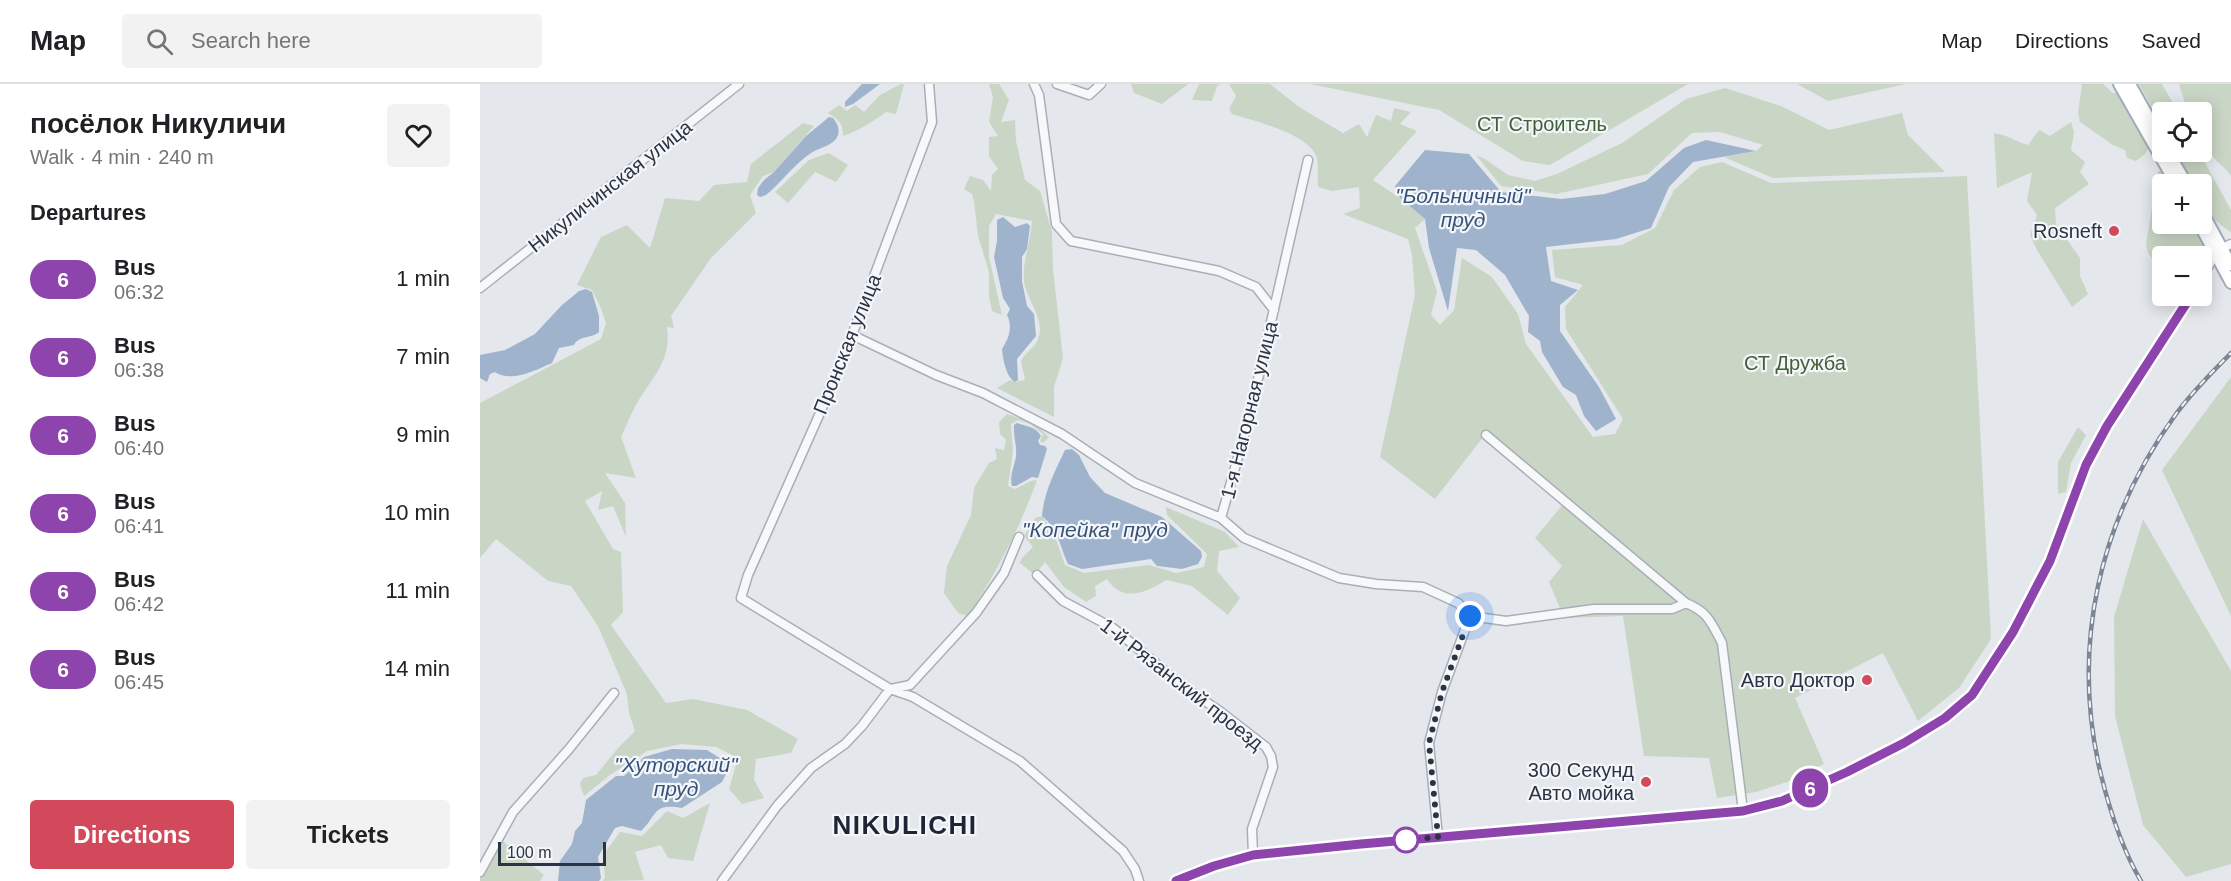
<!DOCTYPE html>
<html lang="en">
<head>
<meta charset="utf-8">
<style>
  :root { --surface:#fff; --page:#f2f2f2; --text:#202124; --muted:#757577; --line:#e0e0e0; --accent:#d1495b }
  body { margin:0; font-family:Arial,sans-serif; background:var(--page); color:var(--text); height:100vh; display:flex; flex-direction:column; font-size:22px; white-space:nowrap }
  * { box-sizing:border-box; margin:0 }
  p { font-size:20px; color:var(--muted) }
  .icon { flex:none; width:33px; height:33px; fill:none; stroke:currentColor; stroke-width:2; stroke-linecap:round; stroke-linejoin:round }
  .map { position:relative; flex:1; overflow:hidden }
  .sheet { display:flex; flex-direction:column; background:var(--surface); width:480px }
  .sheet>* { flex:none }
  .badge { padding:0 12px; border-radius:20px; font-size:21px; line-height:39px }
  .tools { position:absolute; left:1672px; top:18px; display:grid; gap:12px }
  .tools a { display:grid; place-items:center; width:60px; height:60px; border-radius:6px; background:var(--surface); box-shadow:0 3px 15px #0003; font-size:30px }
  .scale { position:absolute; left:18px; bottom:15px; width:108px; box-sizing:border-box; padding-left:6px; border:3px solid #2b3445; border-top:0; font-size:16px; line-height:21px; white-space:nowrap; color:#2b3445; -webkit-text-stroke:4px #f4f6f9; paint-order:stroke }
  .you { position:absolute; width:30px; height:30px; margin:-15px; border:4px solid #fff; border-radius:50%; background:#1a73e8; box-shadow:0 0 0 9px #1a73e833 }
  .map>.badge { position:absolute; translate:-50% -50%; box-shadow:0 0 0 3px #fff }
  h2 { padding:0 30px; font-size:22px; line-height:54px }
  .round { display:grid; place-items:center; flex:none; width:63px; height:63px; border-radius:6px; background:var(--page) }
  .overview { display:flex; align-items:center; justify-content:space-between; height:102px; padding:0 30px }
  h1 { font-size:28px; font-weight:700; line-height:45px }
  .cta { display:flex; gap:12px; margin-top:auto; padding:12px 30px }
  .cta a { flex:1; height:69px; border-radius:6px; background:var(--accent); color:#fff; font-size:24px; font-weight:700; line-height:69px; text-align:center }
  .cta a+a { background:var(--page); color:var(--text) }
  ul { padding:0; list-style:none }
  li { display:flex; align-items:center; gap:18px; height:78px; padding:0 30px }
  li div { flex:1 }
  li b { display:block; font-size:22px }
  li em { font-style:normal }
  li .badge { min-width:66px; font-weight:700; text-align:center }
  header { display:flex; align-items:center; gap:36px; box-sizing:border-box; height:84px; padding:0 30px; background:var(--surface); border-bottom:2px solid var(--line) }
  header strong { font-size:28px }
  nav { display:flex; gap:33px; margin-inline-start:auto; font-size:21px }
  .search { width:420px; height:54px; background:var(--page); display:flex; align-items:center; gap:15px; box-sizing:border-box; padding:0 21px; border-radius:6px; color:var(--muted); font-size:22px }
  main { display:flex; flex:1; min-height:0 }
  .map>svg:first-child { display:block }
</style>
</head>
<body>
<header>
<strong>Map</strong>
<div class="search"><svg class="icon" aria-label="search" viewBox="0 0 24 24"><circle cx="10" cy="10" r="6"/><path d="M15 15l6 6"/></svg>Search here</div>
<nav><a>Map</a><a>Directions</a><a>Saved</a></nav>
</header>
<main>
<section class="sheet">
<div class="overview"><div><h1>посёлок Никуличи</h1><p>Walk · 4 min · 240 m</p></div><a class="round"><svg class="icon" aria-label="heart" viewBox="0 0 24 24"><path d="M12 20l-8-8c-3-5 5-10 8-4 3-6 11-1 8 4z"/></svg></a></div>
<h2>Departures</h2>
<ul>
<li><span class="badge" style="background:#8e44ad;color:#fff">6</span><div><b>Bus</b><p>06:32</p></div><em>1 min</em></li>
<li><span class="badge" style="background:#8e44ad;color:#fff">6</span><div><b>Bus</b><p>06:38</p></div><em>7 min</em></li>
<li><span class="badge" style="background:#8e44ad;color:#fff">6</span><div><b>Bus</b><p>06:40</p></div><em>9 min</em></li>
<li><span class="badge" style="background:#8e44ad;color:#fff">6</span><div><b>Bus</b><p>06:41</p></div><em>10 min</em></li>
<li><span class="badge" style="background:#8e44ad;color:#fff">6</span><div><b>Bus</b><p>06:42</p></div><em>11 min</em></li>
<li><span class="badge" style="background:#8e44ad;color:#fff">6</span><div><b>Bus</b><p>06:45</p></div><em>14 min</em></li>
</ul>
<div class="cta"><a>Directions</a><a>Tickets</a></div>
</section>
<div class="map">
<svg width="1751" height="797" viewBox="0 0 1751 797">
  <rect width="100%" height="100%" fill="#e4e7ec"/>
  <path fill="#c9d6c5" d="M421,0H424L416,30L406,28C392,38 379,47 363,52C363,39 358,35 348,29L359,21L367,27L375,21L384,28L400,11Z
    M509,0H519L529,16L521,38L535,36L536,57L545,96L560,107L572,148L573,185L583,274L574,303V333L517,304L530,296L535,298L545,296L541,277C545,269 555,263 558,255C566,236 547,217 544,198C542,177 551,157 552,137L516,130L509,142V173L522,231L512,227L509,212V188L498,152L494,117L492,110L484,105L490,92L503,96L511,107L512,91L518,85L509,72V53L518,52L509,38L513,13Z
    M651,0H708L682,20L654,9Z
    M719,0H741L737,2L732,17L712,16Z
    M749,0H790L819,23L863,49L879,40L887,53L896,31L911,37L914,24L931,28L920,40L937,47L893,96L920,114L945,135L935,144L957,207L951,231L960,241L974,226L982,174L1012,193L1038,230L1046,260L1113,353L1135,350L1143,335L1086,245L1085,223L1103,201L1075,193L1072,166L1142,161L1175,144L1194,106L1220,83L1242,78L1291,99L1487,92L1511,555L1479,604L1438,637L1403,569L1315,614L1344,680L1307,698L1276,708L1237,714L1229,674L1164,672L1143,532L1084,534L1069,498L1082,482L1055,454L1085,418L1004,352L955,415L900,373L935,211L932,171L928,155L863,130L880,124L879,103L852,107L838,103C837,94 839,83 837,75C832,50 774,37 752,30L749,25L756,12Z
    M830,0H1208L1070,81L1043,77L959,26Z
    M1317,0H1426L1348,17Z
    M1601,0H1623L1633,9H1640L1670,61L1665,70L1656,77L1647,74L1645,66L1633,61L1600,38L1598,28L1602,2Z
    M1659,0H1682L1698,28H1683V44Z
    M1699,0H1751V92C1747,85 1740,81 1735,75C1727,65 1722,40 1722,28H1710L1707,26Z
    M1245,4L1301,22L1349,46L1422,29L1428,51L1465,88L1293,94L1244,73L1276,67L1283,61L1240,48L1212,49L1168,90L1076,110L1021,102L996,71L1005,75L1028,91L1055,97L1077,90L1142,59L1206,15Z
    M1591,38L1594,48L1591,66L1605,78L1600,88L1609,100L1575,124L1576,140L1600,174V192L1608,210L1592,223L1557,166L1550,151L1557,131L1547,117L1552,88L1517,104L1514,49C1527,51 1535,57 1548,61L1559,46L1570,52Z
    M323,39L334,42L294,88L283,92L270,111L276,129L231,174L191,232L194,244L187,243C192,279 170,295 155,323C149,333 146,343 141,353L156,394L125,389L145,419L146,453L133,422L118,426L122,407L105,417L133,465L141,468L143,528L131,541L186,619L213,615L267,626L318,655L311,669L276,675L274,696L284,714L262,720L249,705L258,674L236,663L202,660L167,667L130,691L104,712L100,700L103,694L116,691L138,664L155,647L149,629L147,610L118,542L91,502L68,497L16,455L0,474V319L121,255L126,239L120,222L112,206L97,201L121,153L147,141L170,164L185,114L219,117L234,101L267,98L271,80Z
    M1696,68H1719L1751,126V148C1732,136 1722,124 1722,100H1714Z
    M349,69L368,81L356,98L335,88L308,119L295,108L329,76Z
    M1681,85L1685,86L1693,100H1683V140H1715C1721,152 1727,163 1722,177V172H1683V189L1668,169L1666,160L1678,88Z
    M1751,293V532L1682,386Z
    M527,330L554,339L569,353L563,359L560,357L563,350L550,340L538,336L531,340L533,367L528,402L535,405L551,397L557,396C540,444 516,489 488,532L478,529L464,509L467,482L491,431L494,404L509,379L517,375L515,364L524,366L526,356L520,350L519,338Z
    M1598,343L1606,351L1591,379L1586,408L1578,410V378Z
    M686,423L745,448L759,463L739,467L737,487L760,514L748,531L712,502L686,496C666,509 642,519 627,495L615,502L616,512L606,518L584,503L565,478L555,491L540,479L542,474L553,463L544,452L555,434L562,432L574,450L585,481L604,489L669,481L696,489L724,483L727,470L687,431Z
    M1663,435L1751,587V780L1706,793L1663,741L1635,632L1634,533Z
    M230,719L213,777L188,774L181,761L155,768L164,796L123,797L125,793L123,771L140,748L162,752L187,727L203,734Z
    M20,755L64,791L60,797H0V791Z"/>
  <path fill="#9fb4cc" d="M382,0H400L373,20L365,23V18Z
    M349,33L353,34C357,39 360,44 358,51C354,62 340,63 331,69C314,80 302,98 286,111L280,113L277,111L278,104L284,96L294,88L326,52Z
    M1226,56L1276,67L1213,78L1189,103L1171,144L1136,155L1066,163L1071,197L1098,206L1080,221V247L1119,303L1136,335L1116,347L1104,332L1096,311L1083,303L1062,268L1060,257L1048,248L1049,232L1025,191L996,166L977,164L968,227L949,164L945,135L920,114L915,102L945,66L989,70L1021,108L1081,115L1125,110L1166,97L1204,64Z
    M523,133L535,143L547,139L550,142L547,165L542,173V197L547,222L554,230L556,252L537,275L538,296L535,298C526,293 523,275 522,265C529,254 533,243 527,231L530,225L523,214L514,173L517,157V136Z
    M106,205L112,208L119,232V248C111,255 99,251 94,261L79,264L72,279C56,286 31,299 15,288L10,290L7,298L0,294V271L25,266L55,250L81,222L99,207Z
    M537,339C547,343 555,342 561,352L558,357L560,361L565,362L567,365L558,394L552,393L536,402H532C529,392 535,381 536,372C537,361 533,351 534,341Z
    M592,365L599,371L610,393L625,409L682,433L721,467L722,473L718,480L702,485L677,482L671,475L602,485L588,480C579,460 579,446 562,432C564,408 575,387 585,366Z
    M192,665L227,666L238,673L249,676L251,680L242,698L202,724C172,719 178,731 161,747L142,742L135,744L118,773L121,794L119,797H78L80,777L92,760L95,747L102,739L106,716L136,692H144L164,673Z"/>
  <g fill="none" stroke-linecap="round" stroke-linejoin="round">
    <g stroke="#a9aeb7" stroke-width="11">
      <path id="minor" d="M449,0L452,38L372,251L340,329L268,491L261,514L410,605L433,613L540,677L643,767L655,785L659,797
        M554,0L559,11L576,140L591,157L739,187L776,203L794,226
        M577,0L609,11L621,0
        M1742,164L1751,160
        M1722,194L1735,170
        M0,204L259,0
        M372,251L456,291L503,309L582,350L655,399L741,434L764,454L859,494L896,500L943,503L978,519L990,532L1026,537L1114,525H1192L1206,519
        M1006,351L1206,519C1228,528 1231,538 1242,559L1263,727
        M741,434L770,330L828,76
        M557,491L583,517L633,544L707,605L741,628L786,663L791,672L793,683L772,745L773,771
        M411,605L430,601L496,529L524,489L539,453
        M958,753L949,659L962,608L990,532
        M0,788L33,728L89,665L134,609
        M242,797L297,722L331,684L365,660L382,642L410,605
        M696,797L734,782L773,771L899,758L1199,734L1263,727L1302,717L1367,688L1424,659L1480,623L1500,602L1533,548L1570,477L1606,381L1627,342L1711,212"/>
    </g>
    <g stroke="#a3abb8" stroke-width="14">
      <path id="major" d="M1639,0L1696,100
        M1650,0L1683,59
        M1688,68L1707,100
        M1722,127L1751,181
        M1719,140L1751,199"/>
    </g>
    <use href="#minor" stroke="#f7f8fa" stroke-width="8"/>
    <use href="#major" stroke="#fff" stroke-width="10"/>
    <g stroke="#7d8696" stroke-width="4.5">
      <path id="rail" d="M1661,797C1642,765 1630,727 1621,691C1590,563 1619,436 1696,330C1712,308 1732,288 1751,269"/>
    </g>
    <use href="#rail" stroke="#f4f6f9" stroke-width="2" stroke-dasharray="7" stroke-linecap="butt"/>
  </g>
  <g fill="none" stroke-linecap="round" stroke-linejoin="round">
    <g stroke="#fff" stroke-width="14">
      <path id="line" d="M696,797L734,782L773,771L881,760L1263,727L1302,717L1367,688L1424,659L1465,634L1492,611L1533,548L1570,477L1606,381L1627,342L1711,212"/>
    </g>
    <use href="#line" stroke="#8e44ad" stroke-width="9"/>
    <path stroke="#2b3445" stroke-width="6" stroke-dasharray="0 10.8" d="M926,756L958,753L949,659L962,608L990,532"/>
  </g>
  <g fill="#d1495b" stroke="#f4f6f9" stroke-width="2">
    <circle cx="1634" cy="147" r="6"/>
    <circle cx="1387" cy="596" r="6"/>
    <circle cx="1166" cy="698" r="6"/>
  </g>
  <circle fill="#fff" stroke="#8e44ad" stroke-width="3" cx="926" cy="756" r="12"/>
  <g text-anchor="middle" stroke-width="4.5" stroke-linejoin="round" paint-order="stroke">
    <g font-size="20" fill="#3f6138" stroke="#f4f6f9">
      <text x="1062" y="47">СТ Строитель</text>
      <text x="1315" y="286">СТ Дружба</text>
    </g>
    <g font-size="20" fill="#2b3445" stroke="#f4f6f9">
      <text transform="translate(130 102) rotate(-38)" y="7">Никуличинская улица</text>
      <text transform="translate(367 260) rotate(-68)" y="7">Пронская улица</text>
      <text transform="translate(769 326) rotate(-76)" y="7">1-я Нагорная улица</text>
      <text transform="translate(702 600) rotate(38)" y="7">1-й Рязанский проезд</text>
    </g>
    <g font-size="20" fill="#2b3445" stroke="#f4f6f9" text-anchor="end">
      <text x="1622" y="154">Rosneft</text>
      <text x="1375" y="603">Авто Доктор</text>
      <text x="1154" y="693">300 Секунд<tspan x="1154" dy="23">Авто мойка</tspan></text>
    </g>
    <g font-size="21" font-style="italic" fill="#34527a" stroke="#f4f6f9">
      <text x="983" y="119">"Больничный"<tspan x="983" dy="24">пруд</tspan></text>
      <text x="615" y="453">"Копейка" пруд</text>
      <text x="196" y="688">"Хуторский"<tspan x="196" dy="24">пруд</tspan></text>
    </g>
    <g font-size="26" font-weight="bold" letter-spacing="1.5" fill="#1d2536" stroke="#f4f6f9">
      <text x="425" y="750">NIKULICHI</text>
    </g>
  </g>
</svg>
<div class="tools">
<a><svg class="icon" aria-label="locate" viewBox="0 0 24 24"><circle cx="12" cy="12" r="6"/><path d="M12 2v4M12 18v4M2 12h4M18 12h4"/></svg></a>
<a>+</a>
<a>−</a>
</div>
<div class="scale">100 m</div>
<div class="you" style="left:990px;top:532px"></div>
<b class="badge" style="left:1330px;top:704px;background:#8e44ad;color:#fff">6</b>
</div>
</main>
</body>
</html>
